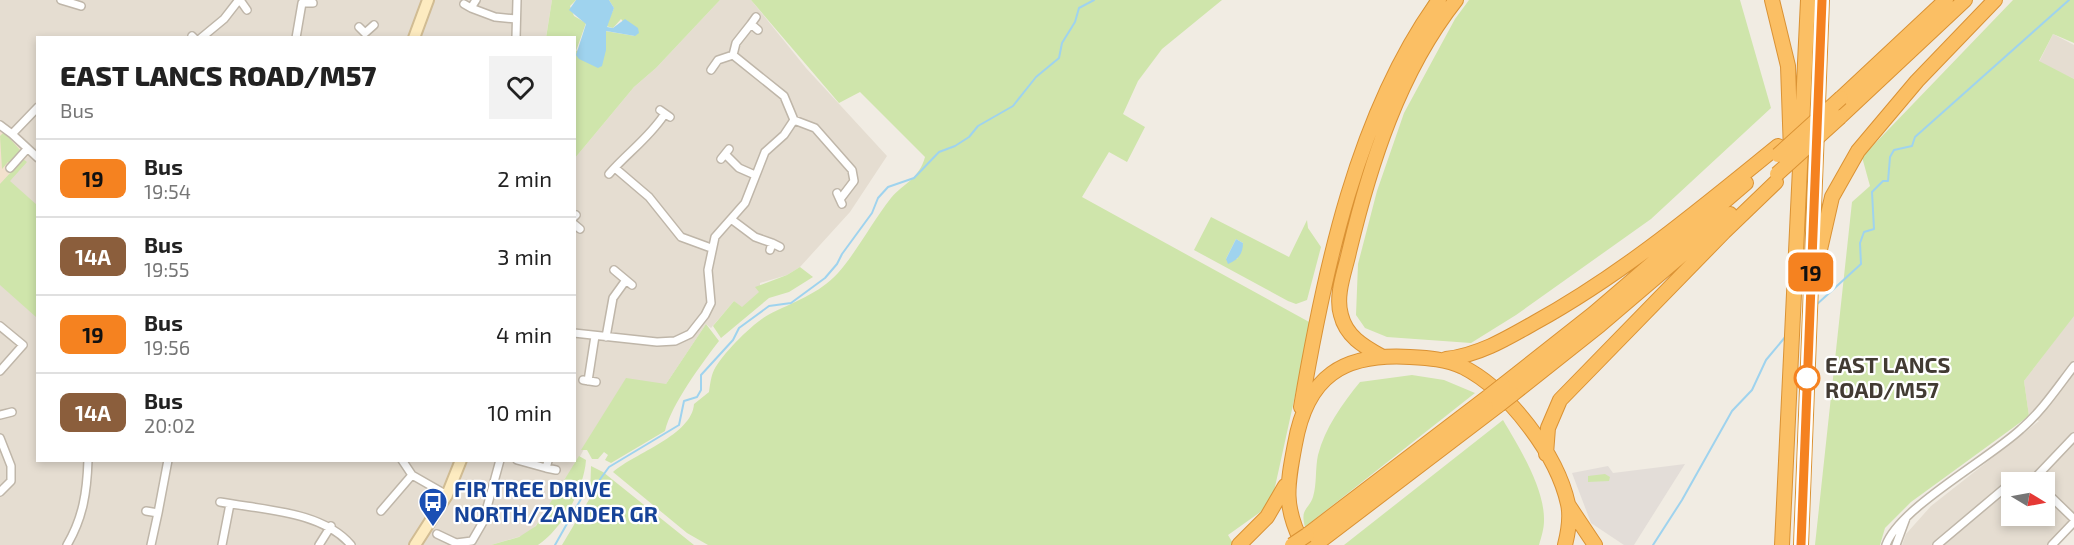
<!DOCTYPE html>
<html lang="en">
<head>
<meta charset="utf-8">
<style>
  :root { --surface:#fff; --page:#f2f2f2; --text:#222; --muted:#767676; --line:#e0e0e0 }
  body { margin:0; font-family:"Exo 2",sans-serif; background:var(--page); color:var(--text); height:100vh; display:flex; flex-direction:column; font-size:22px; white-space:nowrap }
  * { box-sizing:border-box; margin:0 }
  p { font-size:20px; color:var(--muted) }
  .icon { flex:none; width:33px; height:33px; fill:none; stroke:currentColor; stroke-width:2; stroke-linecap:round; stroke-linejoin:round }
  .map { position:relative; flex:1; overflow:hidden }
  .drawer { position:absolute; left:36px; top:36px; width:540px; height:426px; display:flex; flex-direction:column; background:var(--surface); border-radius:0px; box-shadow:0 3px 9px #0003 }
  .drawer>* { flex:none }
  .badge { padding:0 12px; border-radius:9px; font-size:21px; line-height:39px }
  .needle { width:39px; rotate:100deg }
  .buttons { position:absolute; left:2001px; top:472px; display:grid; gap:12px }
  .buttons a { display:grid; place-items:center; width:54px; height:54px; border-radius:0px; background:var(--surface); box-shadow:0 3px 9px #0003; font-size:30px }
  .map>.badge { position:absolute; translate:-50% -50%; box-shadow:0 0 0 3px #fff }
  .round { display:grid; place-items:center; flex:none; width:63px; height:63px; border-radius:0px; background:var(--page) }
  .summary { display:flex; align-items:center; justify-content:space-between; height:102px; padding:0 24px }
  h1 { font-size:28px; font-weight:800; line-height:45px }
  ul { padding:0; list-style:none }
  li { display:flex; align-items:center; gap:18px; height:78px; padding:0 24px; border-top:2px solid var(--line) }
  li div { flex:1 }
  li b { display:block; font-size:22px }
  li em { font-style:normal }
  li .badge { min-width:66px; font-weight:700; text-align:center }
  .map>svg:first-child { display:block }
</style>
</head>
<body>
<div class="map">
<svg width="2074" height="545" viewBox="0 0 2074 545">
  <rect width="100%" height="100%" fill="#f1ece3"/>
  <path fill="#e5ddd1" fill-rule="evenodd" d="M0,0H552L546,37L38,38V460H574L575,158L634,87L656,68L720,0H751L806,68L887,156L850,212L800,267L787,275L760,283V292L742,308L734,301L711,328L706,324L666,384L601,420L547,513L528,534L491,545H0Z
    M2053,34L2074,45V79L2039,62Z
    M2074,315V521L2051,545H1902L1906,534L1931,506L2039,421L2029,416L2024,381ZM2012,483H2044V516H2012Z"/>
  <path fill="#f3e1cd" d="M0,129L28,156L0,184Z"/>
  <path fill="#e3ddd8" d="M1685,464L1634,545H1624L1591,523L1572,473L1608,466L1613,473Z"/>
  <path fill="#cfe5ab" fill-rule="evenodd" d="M552,0H576L570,6L574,16L586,23L576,51L606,41L605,31L635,36L621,19L613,28L606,26L614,8L609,0H720L656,68L634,87L575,158L574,38H546Z
    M751,0H1222L1162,49L1138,81L1123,114L1145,127L1127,162L1109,152L1082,197L1311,323L1273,496L1266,508L1228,535L1234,545H708L687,533L613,472C635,453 692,435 694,404L709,392C710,385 711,376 714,370C723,353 752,324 768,315C793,302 819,294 838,273C858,250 872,222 891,198C904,183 919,179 925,157L860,92L839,103Z
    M1429,0H1434L1356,156L1354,154C1372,99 1399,49 1429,0Z
    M1469,0H1740L1771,108L1651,219L1516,315L1471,343L1387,337L1365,328L1356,315L1358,264L1377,191L1404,113L1455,19Z
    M2013,0H2074V43L2053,34L2039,61L2074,79V316L2024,381L2029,416L1911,502L1885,528L1880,545H1815L1852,202L1870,186L1862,157Z
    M4,132L20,150L10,164L8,162L2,169L0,136Z
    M23,159L27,162L10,181L37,205L36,317L0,285V184Z
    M1211,217L1289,257L1307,220L1308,228L1321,247L1307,300L1296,304L1288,301L1194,250ZM1236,239L1243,243L1237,259H1226Z
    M800,267L813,277L789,292L769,298L721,338L713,326L734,301L742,307L759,292L755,287L787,275Z
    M706,324L719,341C702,363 671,405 665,431L611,463L605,460L608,455L604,452L598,459H592L587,450H581L626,378L666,384Z
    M1412,375L1444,380L1475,393L1305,527C1300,508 1308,511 1313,497C1317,484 1315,469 1318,455C1325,428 1342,404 1360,382Z
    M1503,420C1519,447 1545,489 1544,521C1544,529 1541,538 1539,545H1344Z
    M579,456L586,460C584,489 562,529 538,545H491L519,537L536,526Z
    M591,466L603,472L694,545H562L590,498Z
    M1605,474L1610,477L1609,481L1588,482V476Z"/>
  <path fill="#9fd3ee" d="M576,0H609L614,8L607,27L613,28L625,19L638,28L639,33L635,36L606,31V50L602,66L598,68L579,59L576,55L586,24L569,10Z
    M1236,239L1243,243C1243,254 1238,260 1228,264L1226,259Z"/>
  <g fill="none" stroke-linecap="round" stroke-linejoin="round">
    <path stroke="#9fd3ee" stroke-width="2" d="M1815,306L1861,264L1860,243L1864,232L1874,229L1872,192L1883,181H1888L1890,157L1894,150L1912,146L1915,137L2069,0
      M555,545L586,490L593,489L609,467L679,425L684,401L697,397L701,390V375L733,340L739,328L769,306L791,303L825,278L837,264L842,254L872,213L878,198L888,187L914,178L939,152L955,146L969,137L978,126L1013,106L1036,77L1059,58L1062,43L1075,22L1079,8L1094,0
      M1653,545L1682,500L1732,411L1752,390L1766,360L1786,336"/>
    <g stroke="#bfb6a9" stroke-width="10">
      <path id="street" d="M61,0L81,6
        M240,0L247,10
        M464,4L471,8L476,0
        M471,8L495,17L516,19
        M756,17L751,24L758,30
        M359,27L365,33L374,25
        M192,36L194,38
        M201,38L224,19L238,1
        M296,38L302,3H313
        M516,38L517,0
        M733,55L784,96L794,120L815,128L852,170L854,181L841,198
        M711,70L718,60L733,55L736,43L751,24
        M660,110L670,117
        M0,125L12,134L38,107
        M12,134L38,158
        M726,155L739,168L755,175
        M721,159L729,149
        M10,168L27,149
        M615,168L649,197L681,237L711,248
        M609,174C627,153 648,139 664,115
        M837,193L842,204
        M574,217L576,215
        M731,219L755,237L772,243
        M574,224L580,229
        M770,250L772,243L780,247
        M614,270L632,285
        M0,326L23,345L0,371
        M574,333L657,342L675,341L690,334L705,315L711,303L708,270L715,237L745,203L765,152L784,135L794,120
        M606,337L613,298L626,280
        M583,380L596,382
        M588,381L595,336
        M0,415L12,412
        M0,438L11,466V481L0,492
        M402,460L412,475L447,495
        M517,460L546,468
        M548,461L546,468L556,470
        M2044,490L2074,519
        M220,502C263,510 322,511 351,545
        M146,511L158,513L168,460
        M381,511L412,475
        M437,534L456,543L472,541L483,522L500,460
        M67,545C83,518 87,492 88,460
        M151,545L158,513
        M222,545L230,504
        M319,545L331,526
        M1886,545C1899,508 1989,459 2021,429C2042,411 2057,388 2074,366
        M1896,545L1906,518
        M1937,545L2013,481L2034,479L2074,437
        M2052,545L2074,522"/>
    </g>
    <g stroke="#d1bc93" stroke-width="14">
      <path id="secondary" d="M414,38L428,0
        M415,545L447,495L461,460"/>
    </g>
    <g stroke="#da9234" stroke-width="16">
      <path id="highway" d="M1772,0L1788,66L1791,152
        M1841,98L1946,0
        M1840,117L1965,0
        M1819,254L1832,197L1858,151L1917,81L1995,0
        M1381,356C1363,346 1346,336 1341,315C1335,295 1345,271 1349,252C1370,164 1399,72 1456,0
        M1446,359C1479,355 1506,339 1534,323C1623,274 1699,210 1778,146
        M1503,385L1593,314L1746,183
        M1513,394L1600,325L1730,214
        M1301,407C1324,272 1357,113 1439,0
        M1546,454L1548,428L1560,400L1724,232L1776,182
        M1569,506L1595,545
        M1307,535L1489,396
        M1239,545L1267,517L1285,486
        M1303,545C1283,506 1287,486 1295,444C1307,376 1343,353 1410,357C1428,358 1446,359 1463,367C1508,390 1557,454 1568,504C1571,517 1568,533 1565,545
        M1315,545L1499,405
        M1782,545L1808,0
        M1801,545L1822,0"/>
    </g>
    <use href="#street" stroke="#fff" stroke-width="7"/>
    <use href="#secondary" stroke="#fdebc0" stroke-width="10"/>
    <use href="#highway" stroke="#fbbf64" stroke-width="14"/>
    <g stroke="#da9234" stroke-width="16" stroke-linecap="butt">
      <path id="highway-bridge" d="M1778,155L1841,98
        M1777,174L1840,117
        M1489,396L1503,385
        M1499,405L1513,394
        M1292,545L1307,535"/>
    </g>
    <use href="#highway-bridge" stroke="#fbbf64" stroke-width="14"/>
  </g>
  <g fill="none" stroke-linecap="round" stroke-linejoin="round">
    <g stroke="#fff" stroke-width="14">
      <path id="line" d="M1801,545L1822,0"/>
    </g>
    <use href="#line" stroke="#f58220" stroke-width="9"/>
  </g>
  <defs>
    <g id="bus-pin" transform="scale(1.5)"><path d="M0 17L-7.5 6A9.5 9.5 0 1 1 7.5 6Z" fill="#1a4fb4" stroke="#fff"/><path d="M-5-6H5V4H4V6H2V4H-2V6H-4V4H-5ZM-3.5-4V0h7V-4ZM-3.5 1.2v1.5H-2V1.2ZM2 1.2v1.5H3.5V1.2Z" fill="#fff"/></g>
  </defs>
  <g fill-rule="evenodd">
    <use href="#bus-pin" x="433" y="502"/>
  </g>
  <circle fill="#fff" stroke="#f58220" stroke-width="3" cx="1807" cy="378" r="12"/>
  <g text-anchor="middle" stroke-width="4.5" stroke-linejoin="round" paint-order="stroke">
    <g font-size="22" font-weight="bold" fill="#423b33" stroke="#fff" text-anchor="start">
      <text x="1825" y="373">EAST LANCS<tspan x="1825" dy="25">ROAD/M57</tspan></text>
    </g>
    <g font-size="22" font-weight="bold" fill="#164399" stroke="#fff" text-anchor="start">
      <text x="454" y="497">FIR TREE DRIVE<tspan x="454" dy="25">NORTH/ZANDER GR</tspan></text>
    </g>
  </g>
</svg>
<div class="buttons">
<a><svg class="needle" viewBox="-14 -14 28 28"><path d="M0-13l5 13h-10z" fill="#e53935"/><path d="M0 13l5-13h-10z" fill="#767676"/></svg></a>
</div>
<b class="badge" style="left:1811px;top:272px;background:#f58220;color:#111">19</b>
<section class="drawer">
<div class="summary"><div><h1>EAST LANCS ROAD/M57</h1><p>Bus</p></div><a class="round"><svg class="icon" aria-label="heart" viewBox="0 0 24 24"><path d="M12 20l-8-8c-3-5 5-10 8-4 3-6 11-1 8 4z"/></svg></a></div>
<ul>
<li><span class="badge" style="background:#f58220;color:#111">19</span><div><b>Bus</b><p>19:54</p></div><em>2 min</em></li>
<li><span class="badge" style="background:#8b5e3c;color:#fff">14A</span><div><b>Bus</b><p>19:55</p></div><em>3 min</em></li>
<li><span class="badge" style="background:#f58220;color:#111">19</span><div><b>Bus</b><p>19:56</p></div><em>4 min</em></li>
<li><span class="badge" style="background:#8b5e3c;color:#fff">14A</span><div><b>Bus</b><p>20:02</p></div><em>10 min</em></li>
</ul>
</section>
</div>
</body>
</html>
